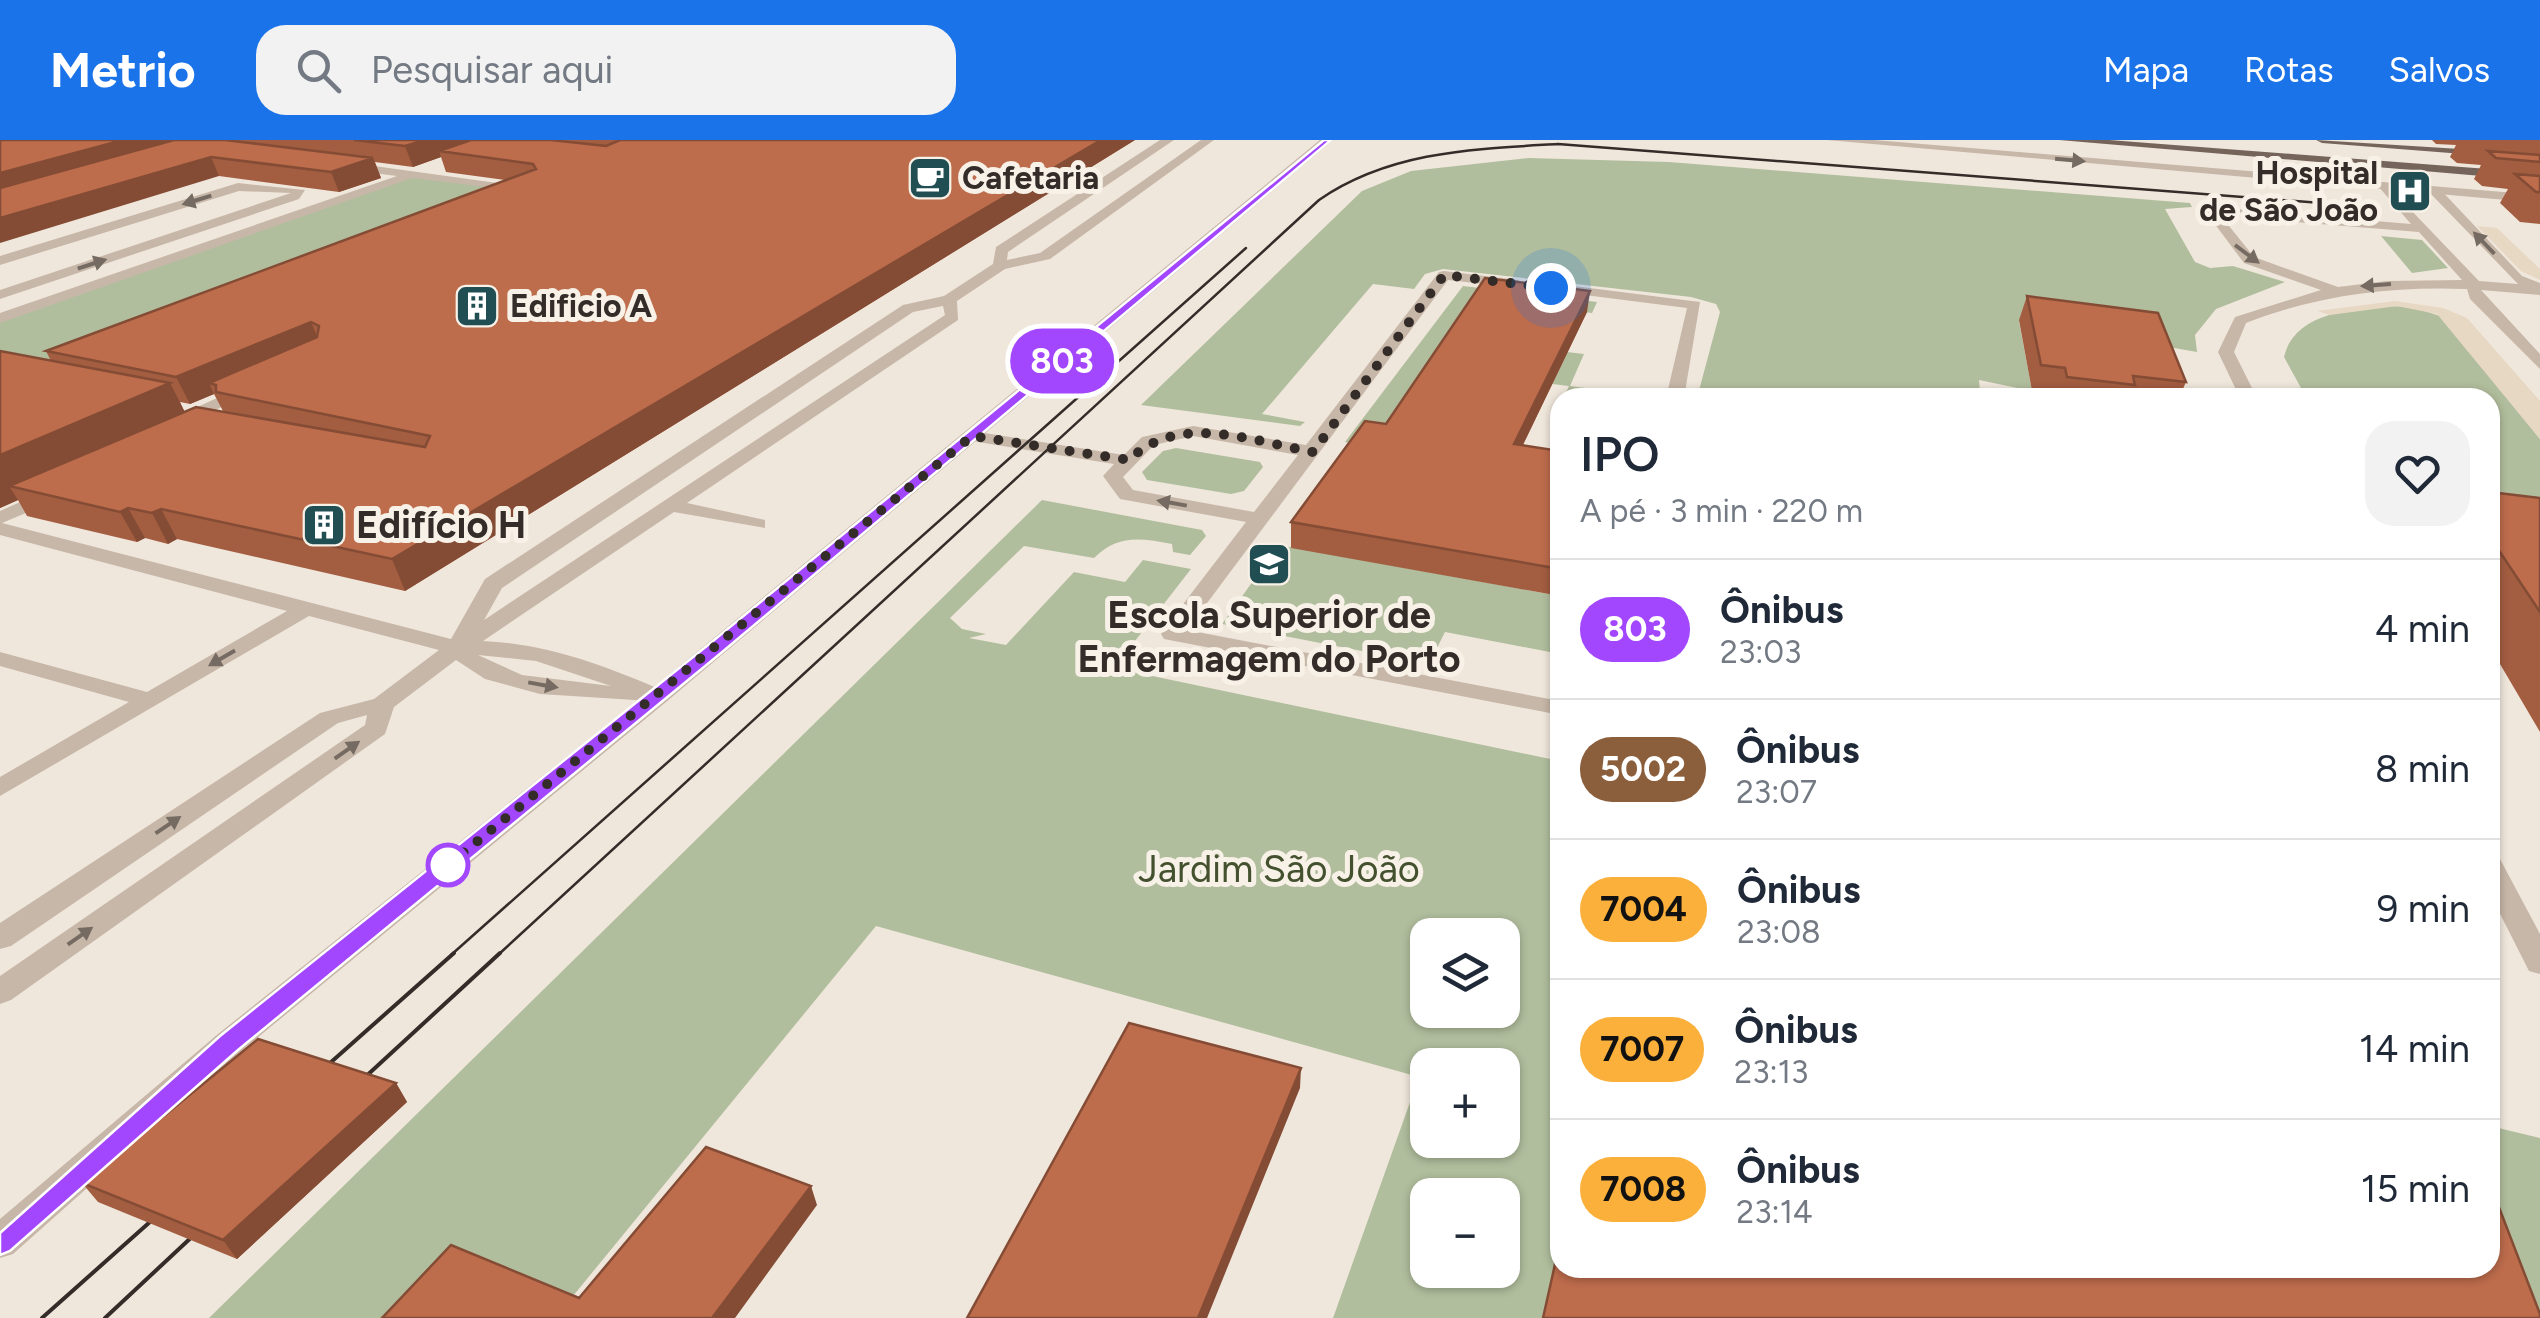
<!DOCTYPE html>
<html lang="pt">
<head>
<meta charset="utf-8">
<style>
  :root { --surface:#fff; --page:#f2f2f3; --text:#1f2937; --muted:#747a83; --line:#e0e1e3; --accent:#1a73e8 }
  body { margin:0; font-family:Figtree,sans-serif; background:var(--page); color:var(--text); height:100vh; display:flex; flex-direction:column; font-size:38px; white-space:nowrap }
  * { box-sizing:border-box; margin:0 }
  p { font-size:32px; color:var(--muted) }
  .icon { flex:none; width:55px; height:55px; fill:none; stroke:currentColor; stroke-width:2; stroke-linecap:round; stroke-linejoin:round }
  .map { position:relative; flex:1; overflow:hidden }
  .sheet { position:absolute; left:1550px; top:248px; width:950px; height:890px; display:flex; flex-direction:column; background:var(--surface); border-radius:30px; box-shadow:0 2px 8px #0004 }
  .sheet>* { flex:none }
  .badge { padding:0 20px; border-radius:32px; font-size:35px; line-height:65px }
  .buttons { position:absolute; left:1410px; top:778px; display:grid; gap:20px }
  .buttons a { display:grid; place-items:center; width:110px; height:110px; border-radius:20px; background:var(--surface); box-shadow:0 2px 8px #0004; font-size:50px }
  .you { position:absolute; width:50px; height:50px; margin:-25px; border:8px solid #fff; border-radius:50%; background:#1a73e8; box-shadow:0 0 0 15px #1a73e833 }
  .map>.badge { position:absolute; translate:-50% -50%; box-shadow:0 0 0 5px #fff }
  .round { display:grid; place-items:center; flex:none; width:105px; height:105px; border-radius:30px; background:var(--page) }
  .summary { display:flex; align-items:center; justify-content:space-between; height:170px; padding:0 30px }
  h1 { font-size:48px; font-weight:600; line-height:75px }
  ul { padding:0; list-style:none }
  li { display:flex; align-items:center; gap:30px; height:140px; padding:0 30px; border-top:2px solid var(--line) }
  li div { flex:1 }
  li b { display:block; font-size:38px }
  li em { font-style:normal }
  li .badge { min-width:110px; font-weight:700; text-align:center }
  header { display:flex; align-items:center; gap:60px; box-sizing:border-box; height:140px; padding:0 50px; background:var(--accent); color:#fff }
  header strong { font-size:48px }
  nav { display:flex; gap:55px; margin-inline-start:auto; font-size:35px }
  .search { width:700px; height:90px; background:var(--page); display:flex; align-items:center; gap:25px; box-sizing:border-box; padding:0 35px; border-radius:30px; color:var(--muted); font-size:38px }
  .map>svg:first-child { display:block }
</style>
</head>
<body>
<header>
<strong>Metrio</strong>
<div class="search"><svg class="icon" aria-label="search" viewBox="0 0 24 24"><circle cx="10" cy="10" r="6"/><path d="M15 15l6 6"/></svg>Pesquisar aqui</div>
<nav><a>Mapa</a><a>Rotas</a><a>Salvos</a></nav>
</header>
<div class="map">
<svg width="2540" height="1178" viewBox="0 0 2540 1178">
  <rect width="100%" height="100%" fill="#f0e7dc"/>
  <path fill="#b1be9d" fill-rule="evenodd" d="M1529,18L1669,22L2190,63L2192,67L2165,69L2195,122L2210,128L2233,126L2285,142L2216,169L2195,195L2197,212L2019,181L2032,251L1979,240L1980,253L2013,257L1697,258L1720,172L1716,164L1691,157L1443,129L1425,134L1414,149L1373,144L1262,274L1305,282L1300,286L1141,265L1362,51L1411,31Z
    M414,34L533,49L28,241L0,235V178Z
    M2381,96L2422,100L2448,128L2412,133Z
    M1463,146L1597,162L1592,173L1483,160L1385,308L1345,302Z
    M2386,166L2412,167L2440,176L2540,299V417L2490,409V258L2306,257L2284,217C2294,174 2348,169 2386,166Z
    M1567,212L1584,214L1570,246L1652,257H1564L1569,246L1552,244Z
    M1176,308L1260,322L1263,327L1244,351L1231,354L1147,340L1142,332L1163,311Z
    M1042,360L1202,390L1206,396L1190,415L1173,412L1172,404C1140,398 1118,394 1094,418L1024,406L950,478L962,489L986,494L969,498L1006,505L1074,432L1125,442L1143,420L1191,429L1114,528L1560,621V1105L1544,1178H1333L1419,937L876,786L555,1178H209ZM1428,795H1502V870H1428ZM1428,925H1502V1000H1428ZM1428,1055H1502V1130H1428Z
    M1279,405L1560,456V514L1445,492L1429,524L1222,484Z
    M2490,986L2540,998V1178L2490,1099Z"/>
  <path fill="#e7d8c4" d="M2477,86L2497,88L2540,129V140L2521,131Z
    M2395,161L2443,168L2467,178L2540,261V299L2437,174L2397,166L2330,175L2317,171Z"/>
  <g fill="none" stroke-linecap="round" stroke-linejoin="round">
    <path fill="#c7b7a8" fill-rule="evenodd" d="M1160,0H1174L1008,112L1007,120L1040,113L1201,0H1214L1050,119L1005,129L957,161L958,180L687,363L765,380V388L674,372L483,501C548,504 606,526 666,552L669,557L666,562L540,554L485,539L456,520L394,567L385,594L11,860L0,864V836L365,585L367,575L338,583L11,806L0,809V783L320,573L374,559L439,510L309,476L0,656V637L129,562L0,526V512L147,552L287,471L0,395V371L45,351H59V359L2,383L451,499L485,439L903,165L944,156L993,124L996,107ZM943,166L945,175L484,480L502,448L913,172ZM478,515L536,521L611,546L522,535Z
      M345,22L534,48L528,52L412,38L0,183V173L397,36L341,29Z
      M2384,42L2479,141L2518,144L2430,53V47H2438L2522,136L2540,143V155L2481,150L2540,214V229L2470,159L2467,149C2390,146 2318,155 2246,183L2234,212L2257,258H2240L2218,212L2235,177L2321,150L2244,123L2205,71L2211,67L2411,84L2378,46ZM2221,76L2419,92L2462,140L2387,141L2338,147L2254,117Z
      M238,43L305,50L299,59L0,159V150L291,53L239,51L0,125V116Z
      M1444,131L1518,140L1525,144L1518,148L1448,140L1187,490L1560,561V575L1164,499L1161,494L1164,489L1246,382L1120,359L1103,336L1114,324L972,301L963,296L972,291L1124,315L1142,297L1193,286L1306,305L1439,132ZM1193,296L1298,315L1254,372L1133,350L1123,337L1154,305Z
      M1558,144L1700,162L1684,258H1666L1687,168L1553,151V145Z
      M248,244L254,245V253L199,277L184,273Z
      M2490,716L2500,719L2540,794V834L2529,831L2490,754Z"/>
    <path fill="#c7b7a8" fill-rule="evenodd" d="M1320,0H1333L666,562L240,912L13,1114L0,1118V1079L218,894L648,552Z
      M1827,0H1874L2540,55V63Z"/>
    <path fill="#75645a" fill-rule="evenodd" d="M2059,0H2109L2540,33V41Z
      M2316,0L2540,14V20L2322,3Z"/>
    <path stroke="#342c28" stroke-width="2.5" d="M451,815L1246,108
      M498,815L1319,60C1390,11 1474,9 1558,4L2334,64"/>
    <path stroke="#342c28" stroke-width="4" d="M312,939L454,813
      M350,951L500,813
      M42,1178L169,1065
      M105,1178L210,1080"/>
  </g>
  <path fill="#a35d41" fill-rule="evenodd" d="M0,0H1135L405,451L177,399L168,404L145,398L137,402L27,376L18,360L0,368V211L51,221L46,211L505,40L446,32L441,17L413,27L375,22L381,38L339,52L219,36ZM214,254L223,271L225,272L184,271L180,262L190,264Z
    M2432,0H2540V84L2520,82L2500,63L2508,49L2482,46L2474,39L2481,25L2457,23L2450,17L2456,5L2436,4Z
    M2027,156L2186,242L2179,258H2056L2055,254L2032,251L2019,180Z
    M1587,172L1523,305L1560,311V456L1291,408V382Z
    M2490,352L2540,358V592L2490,507Z
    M396,943L407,962L237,1119L98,1062L82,1043Z"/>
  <path fill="#844c35" d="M123,0H191L0,56V33Z
    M425,0H471L439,11L441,17L413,27L405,6Z
    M1101,0H1135L405,451L392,419Z
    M211,17L219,36L0,103V78Z
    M373,18L381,38L339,52L331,32Z
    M1590,151L1587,172L1511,329L1514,304Z
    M311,182L322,208L216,245L209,243L214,254L190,264L176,237Z
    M170,243L190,282L9,346L18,360L0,368V315Z
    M128,368L145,398L137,402L120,372Z
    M161,369L177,399L168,404L152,373Z
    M1301,928L1300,948L1207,1178H1198Z
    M396,943L407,962L237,1119L223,1100Z
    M811,1046L817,1065L735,1178H712Z"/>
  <path fill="#bd6c4c" stroke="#844c35" stroke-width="2.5" d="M0,0H123L0,33Z
    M174,0H225L373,18L331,32L211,17L0,78V48Z
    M354,0H425L405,6Z
    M471,0H551L606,6L620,0H1101L392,419L161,369L152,373L128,368L120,372L9,346L196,267L425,307L430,296L216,252V245L209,243L317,197L319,186L311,182L176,237L46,211L536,29L533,24L439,11Z
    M2488,11L2540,15V22L2496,18Z
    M2515,34L2540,36V52H2536Z
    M1485,138L1590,151L1514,304L1560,311V429L1291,382L1365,281L1386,284Z
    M2027,156L2158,173L2186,242L2133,236L2135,245L2067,237L2065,228L2041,225Z
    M0,211L170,243L0,315Z
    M2490,352L2540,358V472L2490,397Z
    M1129,883L1301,928L1198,1178H967Z
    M258,899L396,943L223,1100L82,1043Z
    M706,1007L811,1046L712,1178H382L451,1105L579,1158Z
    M2490,1044L2540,1174V1178H1543L1560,1102V1128H2490Z"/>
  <defs><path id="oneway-solid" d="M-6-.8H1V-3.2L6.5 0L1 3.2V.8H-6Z" transform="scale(2.5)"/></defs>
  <g fill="#766b62">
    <use href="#oneway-solid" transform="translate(2070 20) rotate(5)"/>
    <use href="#oneway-solid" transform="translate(197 60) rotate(163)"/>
    <use href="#oneway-solid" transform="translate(2484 103) rotate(-134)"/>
    <use href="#oneway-solid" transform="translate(2247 114) rotate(37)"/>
    <use href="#oneway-solid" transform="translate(92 124) rotate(-18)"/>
    <use href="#oneway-solid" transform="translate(2376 145) rotate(176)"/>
    <use href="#oneway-solid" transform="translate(1172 363) rotate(-170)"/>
    <use href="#oneway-solid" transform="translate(222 518) rotate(150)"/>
    <use href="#oneway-solid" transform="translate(543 545) rotate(10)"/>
    <use href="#oneway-solid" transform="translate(347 610) rotate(-35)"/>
    <use href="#oneway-solid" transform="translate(168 685) rotate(-34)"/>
    <use href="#oneway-solid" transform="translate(80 796) rotate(-35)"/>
  </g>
  <path fill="#a347ff" stroke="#fff" stroke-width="2.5" d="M1324,0H1331L721,513L238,910L10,1111L0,1115V1093L220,896L708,505Z"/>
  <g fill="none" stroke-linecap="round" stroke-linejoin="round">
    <path stroke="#342c28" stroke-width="10" stroke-dasharray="0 18" d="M448,725L435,736L972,296L1129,320C1178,272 1252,301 1313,312L1444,135L1551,148"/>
  </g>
  <defs>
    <g id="cafe-square" transform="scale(2.25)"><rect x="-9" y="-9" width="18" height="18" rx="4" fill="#214e53" stroke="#f8f1e7"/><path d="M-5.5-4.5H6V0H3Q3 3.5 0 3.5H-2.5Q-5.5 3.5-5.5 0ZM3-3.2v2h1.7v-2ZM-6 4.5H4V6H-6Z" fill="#fff"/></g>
    <g id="hospital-square" transform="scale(2.25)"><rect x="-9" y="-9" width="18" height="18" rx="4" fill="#214e53" stroke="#f8f1e7"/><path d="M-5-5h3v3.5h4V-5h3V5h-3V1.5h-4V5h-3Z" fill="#fff"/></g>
    <g id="building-square" transform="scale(2.25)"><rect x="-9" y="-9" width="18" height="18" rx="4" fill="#214e53" stroke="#f8f1e7"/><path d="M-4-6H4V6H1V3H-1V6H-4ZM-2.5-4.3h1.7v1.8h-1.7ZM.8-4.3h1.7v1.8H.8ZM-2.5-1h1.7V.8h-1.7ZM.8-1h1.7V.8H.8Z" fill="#fff"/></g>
    <g id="university-square" transform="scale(2.25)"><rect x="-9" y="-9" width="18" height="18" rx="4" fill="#214e53" stroke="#f8f1e7"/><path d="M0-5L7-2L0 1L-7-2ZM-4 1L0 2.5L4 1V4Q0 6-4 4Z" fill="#fff"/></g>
  </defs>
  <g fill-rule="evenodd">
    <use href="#cafe-square" x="930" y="38"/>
    <use href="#hospital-square" x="2410" y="51"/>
    <use href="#building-square" x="477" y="166"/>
    <use href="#building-square" x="324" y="385"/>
    <use href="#university-square" x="1269" y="424"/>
  </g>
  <circle fill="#fff" stroke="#a347ff" stroke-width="5" cx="448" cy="725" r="20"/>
  <g text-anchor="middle" stroke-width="10" stroke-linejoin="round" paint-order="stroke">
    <g font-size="32" font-weight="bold" fill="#342c28" stroke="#f8f1e7" text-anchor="start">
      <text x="2378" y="44" text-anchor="end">Hospital<tspan x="2378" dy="37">de São João</tspan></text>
      <text x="962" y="49">Cafetaria</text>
      <text x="510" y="177">Edificio A</text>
    </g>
    <g font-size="38" font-weight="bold" fill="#342c28" stroke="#f8f1e7" text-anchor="start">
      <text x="356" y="398">Edifício H</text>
      <text x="1269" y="488" text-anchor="middle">Escola Superior de<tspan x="1269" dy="44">Enfermagem do Porto</tspan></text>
    </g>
    <g font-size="38" fill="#43512e" stroke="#f8f1e7">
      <text x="1279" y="742">Jardim São João</text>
    </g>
  </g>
</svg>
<div class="buttons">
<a><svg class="icon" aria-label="layers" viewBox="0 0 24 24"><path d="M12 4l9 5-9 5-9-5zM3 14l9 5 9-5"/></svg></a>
<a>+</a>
<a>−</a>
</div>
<div class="you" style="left:1551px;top:148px"></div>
<b class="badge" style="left:1062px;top:221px;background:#a347ff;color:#fff">803</b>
<section class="sheet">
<div class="summary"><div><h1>IPO</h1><p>A pé · 3 min · 220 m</p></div><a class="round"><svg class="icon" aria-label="heart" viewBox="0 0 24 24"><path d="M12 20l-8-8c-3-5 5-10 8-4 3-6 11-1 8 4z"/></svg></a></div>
<ul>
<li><span class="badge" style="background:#a347ff;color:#fff">803</span><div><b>Ônibus</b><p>23:03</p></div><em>4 min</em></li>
<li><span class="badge" style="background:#8b5e3c;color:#fff">5002</span><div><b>Ônibus</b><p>23:07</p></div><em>8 min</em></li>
<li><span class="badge" style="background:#fbb03b;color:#111">7004</span><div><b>Ônibus</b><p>23:08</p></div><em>9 min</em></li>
<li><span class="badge" style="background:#fbb03b;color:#111">7007</span><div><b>Ônibus</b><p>23:13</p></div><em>14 min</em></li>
<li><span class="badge" style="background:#fbb03b;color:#111">7008</span><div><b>Ônibus</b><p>23:14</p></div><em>15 min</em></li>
</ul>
</section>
</div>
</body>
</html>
